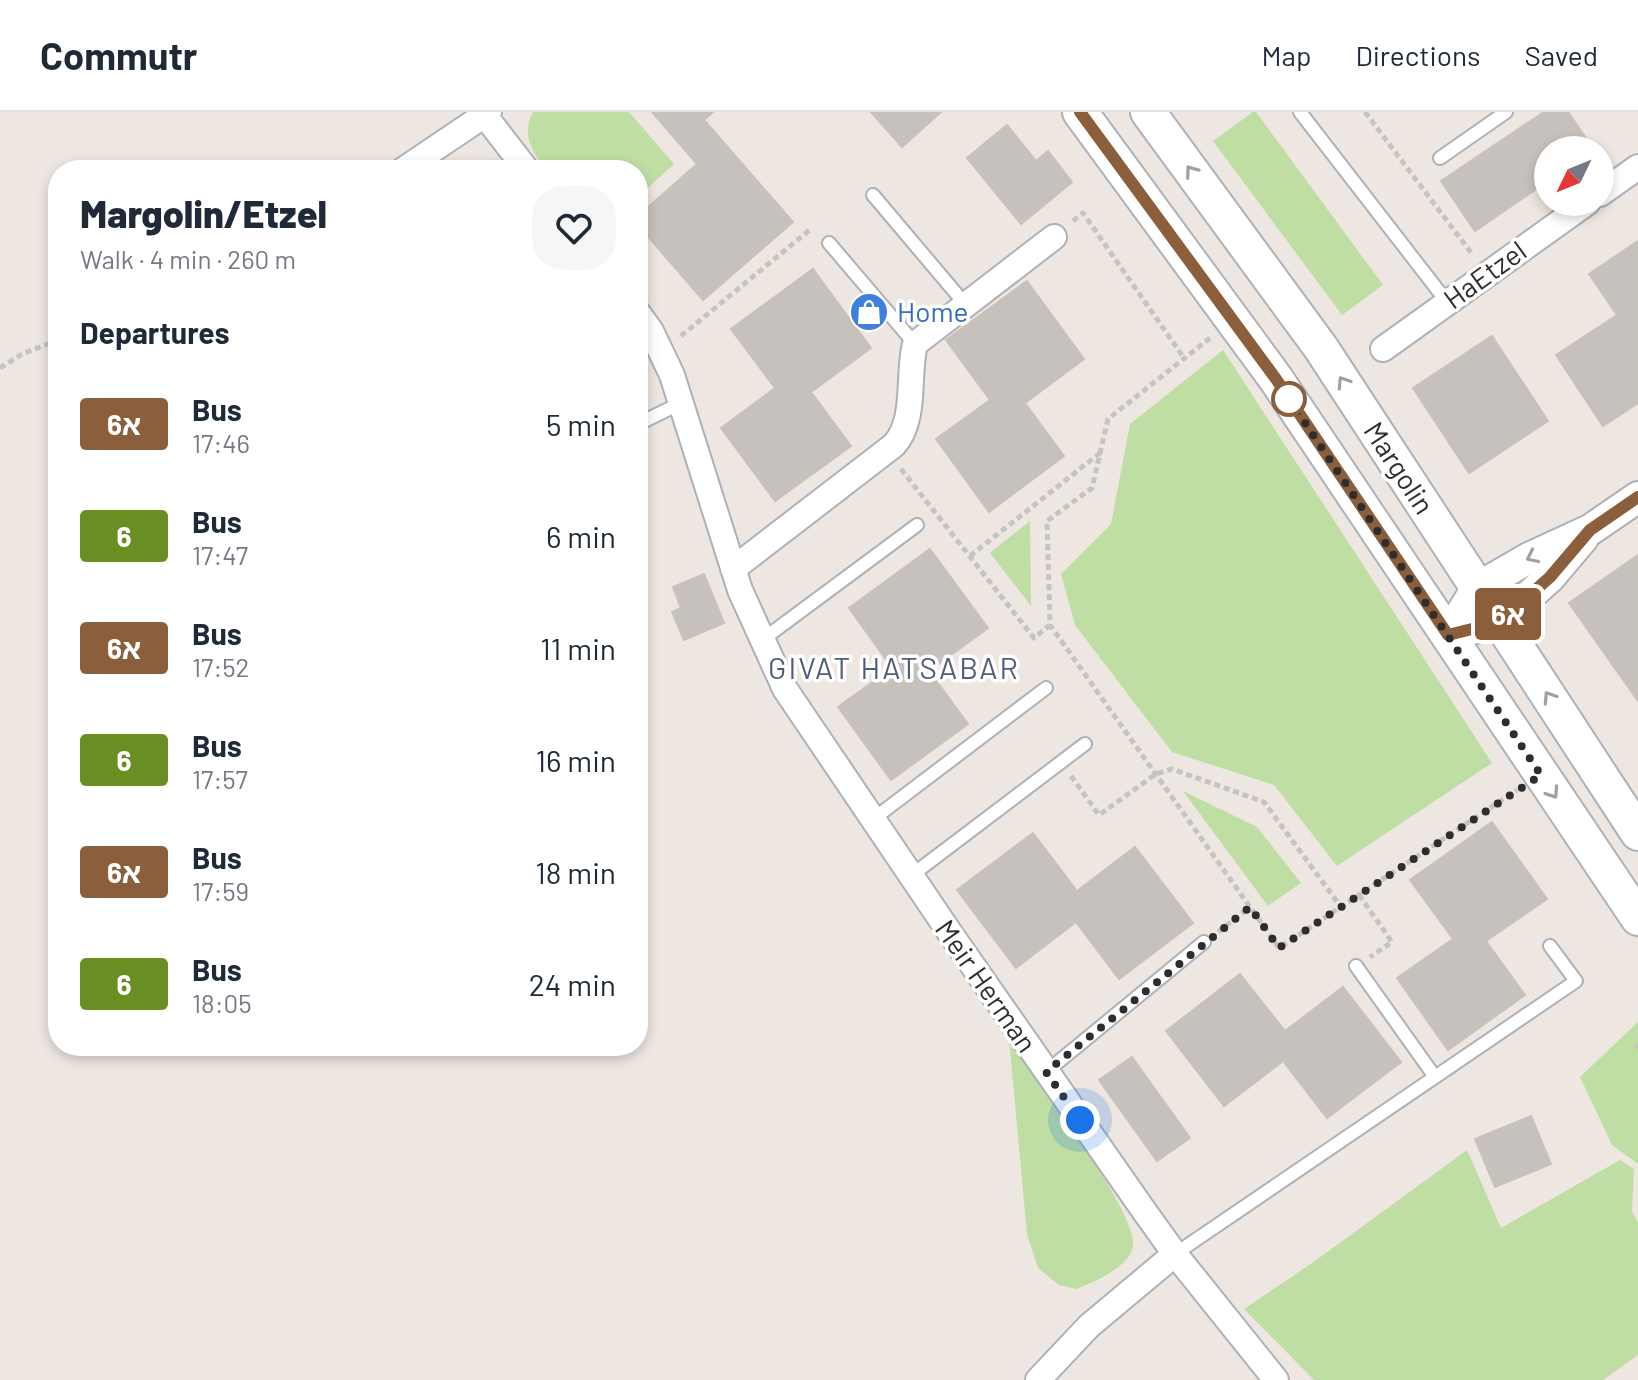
<!DOCTYPE html>
<html lang="en">
<head>
<meta charset="utf-8">
<style>
  :root { --surface:#fff; --page:#f6f6f7; --text:#1f2937; --muted:#747a83; --line:#e0e1e3 }
  body { margin:0; font-family:Barlow,"Noto Sans Hebrew",sans-serif; background:var(--page); color:var(--text); height:100vh; display:flex; flex-direction:column; font-size:30px; white-space:nowrap }
  * { box-sizing:border-box; margin:0 }
  p { font-size:26px; color:var(--muted) }
  .icon { flex:none; width:44px; height:44px; fill:none; stroke:currentColor; stroke-width:2; stroke-linecap:round; stroke-linejoin:round }
  .map { position:relative; flex:1; overflow:hidden }
  .side { position:absolute; left:48px; top:48px; width:600px; height:896px; display:flex; flex-direction:column; background:var(--surface); border-radius:32px; box-shadow:0 4px 12px #0003 }
  .side>* { flex:none }
  .badge { padding:0 16px; border-radius:6px; font-size:28px; line-height:52px }
  .needle { width:52px; rotate:227deg }
  .fabs { position:absolute; left:1534px; top:24px; display:grid; gap:16px }
  .fabs a { display:grid; place-items:center; width:80px; height:80px; border-radius:50%; background:var(--surface); box-shadow:0 4px 12px #0003; font-size:40px }
  .you { position:absolute; width:40px; height:40px; margin:-20px; border:6px solid #fff; border-radius:50%; background:#1a73e8; box-shadow:0 0 0 12px #1a73e833 }
  .map>.badge { position:absolute; translate:-50% -50%; box-shadow:0 0 0 4px #fff }
  h2 { padding:0 32px; font-size:30px; line-height:72px }
  .round { display:grid; place-items:center; flex:none; width:84px; height:84px; border-radius:32px; background:var(--page) }
  .overview { display:flex; align-items:center; justify-content:space-between; height:136px; padding:0 32px }
  h1 { font-size:38px; font-weight:800; line-height:60px }
  ul { padding:0; list-style:none }
  li { display:flex; align-items:center; gap:24px; height:112px; padding:0 32px }
  li div { flex:1 }
  li b { display:block; font-size:30px }
  li em { font-style:normal }
  li .badge { min-width:88px; font-weight:700; text-align:center }
  header { display:flex; align-items:center; gap:48px; box-sizing:border-box; height:112px; padding:0 40px; background:var(--surface); border-bottom:2px solid var(--line) }
  header strong { font-size:38px }
  nav { display:flex; gap:44px; margin-inline-start:auto; font-size:28px }
  .map>svg:first-child { display:block }
</style>
</head>
<body>
<header>
<strong>Commutr</strong>
<nav><a>Map</a><a>Directions</a><a>Saved</a></nav>
</header>
<div class="map">
<svg width="1638" height="1268" viewBox="0 0 1638 1268">
  <rect width="100%" height="100%" fill="#ede6e1"/>
  <path fill="#bfdea3" d="M533,0H629L674,52L638,85V58H547C532,41 521,22 533,0Z
    M1253,0H1256L1383,173L1342,203L1213,29Z
    M1223,238L1492,651L1337,754L1274,673L1172,640L1075,513L1061,462L1111,412L1130,312Z
    M1030,409L1031,494L990,441Z
    M1183,679L1257,715L1301,771L1268,794Z
    M1638,910V1052L1612,1033L1580,965Z
    M1009,927H1011C1033,962 1139,1102 1133,1134C1130,1155 1094,1170 1076,1177L1059,1173L1038,1156L1027,1122Z
    M1467,1038L1501,1116L1620,1048L1634,1057L1632,1099L1638,1111V1243L1603,1268H1314L1244,1197L1315,1149Z"/>
  <path fill="#c6c1bc" stroke="#c8c2ba" stroke-width="2" d="M652,0H713L704,8L793,110L703,188L638,113V104L697,52Z
    M871,0H941L902,35Z
    M1544,0H1568L1594,38H1548V69L1475,119L1441,69Z
    M1007,13L1036,49L1048,39L1072,70L1021,112L967,46Z
    M1638,129V291L1603,314L1556,243L1617,203L1589,162Z
    M813,157L871,236L811,280L851,334L775,389L721,316L775,276L731,217Z
    M1027,169L1084,247L1025,291L1064,344L989,400L936,327L990,288L946,228Z
    M1492,224L1548,309L1469,361L1413,276Z
    M930,437L988,516L929,559L968,612L891,668L838,595L892,556L849,496Z
    M1638,443V589L1569,491Z
    M704,462L724,511L684,528L672,500L681,496L673,475Z
    M1492,710L1547,787L1486,829L1525,883L1448,938L1397,866L1453,827L1410,768Z
    M1033,721L1077,779L1135,735L1193,811L1119,867L1076,810L1016,856L957,778Z
    M1240,862L1285,919L1343,875L1401,950L1327,1006L1283,949L1224,994L1166,919Z
    M1132,945L1190,1026L1157,1049L1099,968Z
    M1531,1004L1551,1052L1495,1075L1475,1027Z"/>
  <g fill="none" stroke-linecap="round" stroke-linejoin="round">
    <g stroke="#adb1b8" stroke-width="16">
      <path id="service" d="M1300,0L1447,190
        M1440,46L1506,0
        M873,83L965,192
        M829,131L915,232
        M638,312L681,291
        M762,528L917,413
        M872,708L1046,576
        M912,763L1085,632
        M1356,854L1435,965
        M1046,960L1204,830
        M1175,1142L1576,869L1550,834"/>
    </g>
    <g stroke="#adb1b8" stroke-width="28">
      <path id="minor" d="M482,0L527,58
        M403,58L489,0
        M1600,82L1638,55
        M638,201L651,219L672,263L740,478L785,577L950,821L1147,1103L1175,1142L1276,1268
        M1383,237L1588,90
        M733,457L894,333C917,308 907,263 915,232L1054,125
        M1038,1268L1089,1214L1175,1142"/>
    </g>
    <g stroke="#adb1b8" stroke-width="34">
      <path id="tertiary" d="M1448,523L1477,476L1529,446L1590,418L1638,385
        M1448,523L1500,510L1550,465L1583,426"/>
    </g>
    <g stroke="#adb1b8" stroke-width="38">
      <path id="secondary" d="M1080,0L1276,267L1638,806
        M1148,0L1321,236L1638,721"/>
    </g>
    <path stroke="#c4c4c4" stroke-width="5" stroke-dasharray="6 4" stroke-linecap="butt" d="M1365,0L1472,142
      M1073,109L1083,101L1184,246
      M681,224L812,116
      M1210,226L1108,307L1092,376L1047,409L1050,513L1279,836L1517,678
      M0,256L22,242L58,228
      M901,357L1034,526L1050,513
      M970,444L1100,341
      M1071,664L1099,703L1156,662L1172,657L1264,690L1341,795
      M1359,783L1392,830L1370,845
      M1218,820L1250,795
      M1638,931V941"/>
    <use href="#service" stroke="#fff" stroke-width="12"/>
    <use href="#minor" stroke="#fff" stroke-width="24"/>
    <use href="#tertiary" stroke="#fff" stroke-width="30"/>
    <use href="#secondary" stroke="#fff" stroke-width="34"/>
  </g>
  <defs><path id="oneway-chevron" d="M-2-3.5L2.5 0L-2 3.5" fill="none" stroke-width="1.6" stroke-linecap="round" stroke-linejoin="round" transform="scale(2)"/></defs>
  <g stroke="#a0a0a0">
    <use href="#oneway-chevron" transform="translate(1191 59) rotate(-126)"/>
    <use href="#oneway-chevron" transform="translate(1343 270) rotate(-123)"/>
    <use href="#oneway-chevron" transform="translate(1532 445) rotate(154)"/>
    <use href="#oneway-chevron" transform="translate(1549 585) rotate(-123)"/>
    <use href="#oneway-chevron" transform="translate(1553 681) rotate(56)"/>
  </g>
  <g fill="none" stroke-linecap="round" stroke-linejoin="round">
    <g stroke="#fff" stroke-width="18">
      <path id="line" d="M1080,0L1276,267L1448,523L1500,510L1550,465L1590,418L1638,385"/>
    </g>
    <use href="#line" stroke="#8b5e3c" stroke-width="12"/>
    <path stroke="#2d2d2d" stroke-width="8" stroke-dasharray="0 14.4" d="M1080,1008L1046,960L1250,795L1279,836L1541,663L1289,287"/>
  </g>
  <defs>
    <g id="shop-disc" transform="scale(2)"><circle r="9.5" fill="#3f7fe0" stroke="#fff"/><path d="M-5-2.5h2.3a2.7 3.5 0 0 1 5.4 0H5L5.5 6h-11ZM-1.5-2.5h3a1.5 2.3 0 0 0-3 0Z" fill="#fff"/></g>
  </defs>
  <g fill-rule="evenodd">
    <use href="#shop-disc" x="869" y="200"/>
  </g>
  <circle fill="#fff" stroke="#8b5e3c" stroke-width="4" cx="1289" cy="287" r="16"/>
  <g text-anchor="middle" stroke-width="7" stroke-linejoin="round" paint-order="stroke">
    <g font-size="28" fill="#2d2d2d" stroke="#fff">
      <text transform="translate(1485 163) rotate(-36)" y="10">HaEtzel</text>
      <text transform="translate(1399 356) rotate(57)" y="10">Margolin</text>
      <text transform="translate(986 874) rotate(55)" y="10">Meir Herman</text>
    </g>
    <g font-size="28" fill="#366cbe" stroke="#fff" text-anchor="start">
      <text x="897" y="210">Home</text>
    </g>
    <g font-size="30" letter-spacing="2" fill="#515e7a" stroke="#fff">
      <text x="894" y="567">GIVAT HATSABAR</text>
    </g>
  </g>
</svg>
<div class="fabs">
<a><svg class="needle" viewBox="-14 -14 28 28"><path d="M0-13l5 13h-10z" fill="#e53935"/><path d="M0 13l5-13h-10z" fill="#747a83"/></svg></a>
</div>
<div class="you" style="left:1080px;top:1008px"></div>
<b class="badge" style="left:1508px;top:502px;background:#8b5e3c;color:#fff">6א</b>
<section class="side">
<div class="overview"><div><h1>Margolin/Etzel</h1><p>Walk · 4 min · 260 m</p></div><a class="round"><svg class="icon" aria-label="heart" viewBox="0 0 24 24"><path d="M12 20l-8-8c-3-5 5-10 8-4 3-6 11-1 8 4z"/></svg></a></div>
<h2>Departures</h2>
<ul>
<li><span class="badge" style="background:#8b5e3c;color:#fff">6א</span><div><b>Bus</b><p>17:46</p></div><em>5 min</em></li>
<li><span class="badge" style="background:#6b8e23;color:#fff">6</span><div><b>Bus</b><p>17:47</p></div><em>6 min</em></li>
<li><span class="badge" style="background:#8b5e3c;color:#fff">6א</span><div><b>Bus</b><p>17:52</p></div><em>11 min</em></li>
<li><span class="badge" style="background:#6b8e23;color:#fff">6</span><div><b>Bus</b><p>17:57</p></div><em>16 min</em></li>
<li><span class="badge" style="background:#8b5e3c;color:#fff">6א</span><div><b>Bus</b><p>17:59</p></div><em>18 min</em></li>
<li><span class="badge" style="background:#6b8e23;color:#fff">6</span><div><b>Bus</b><p>18:05</p></div><em>24 min</em></li>
</ul>
</section>
</div>
</body>
</html>
